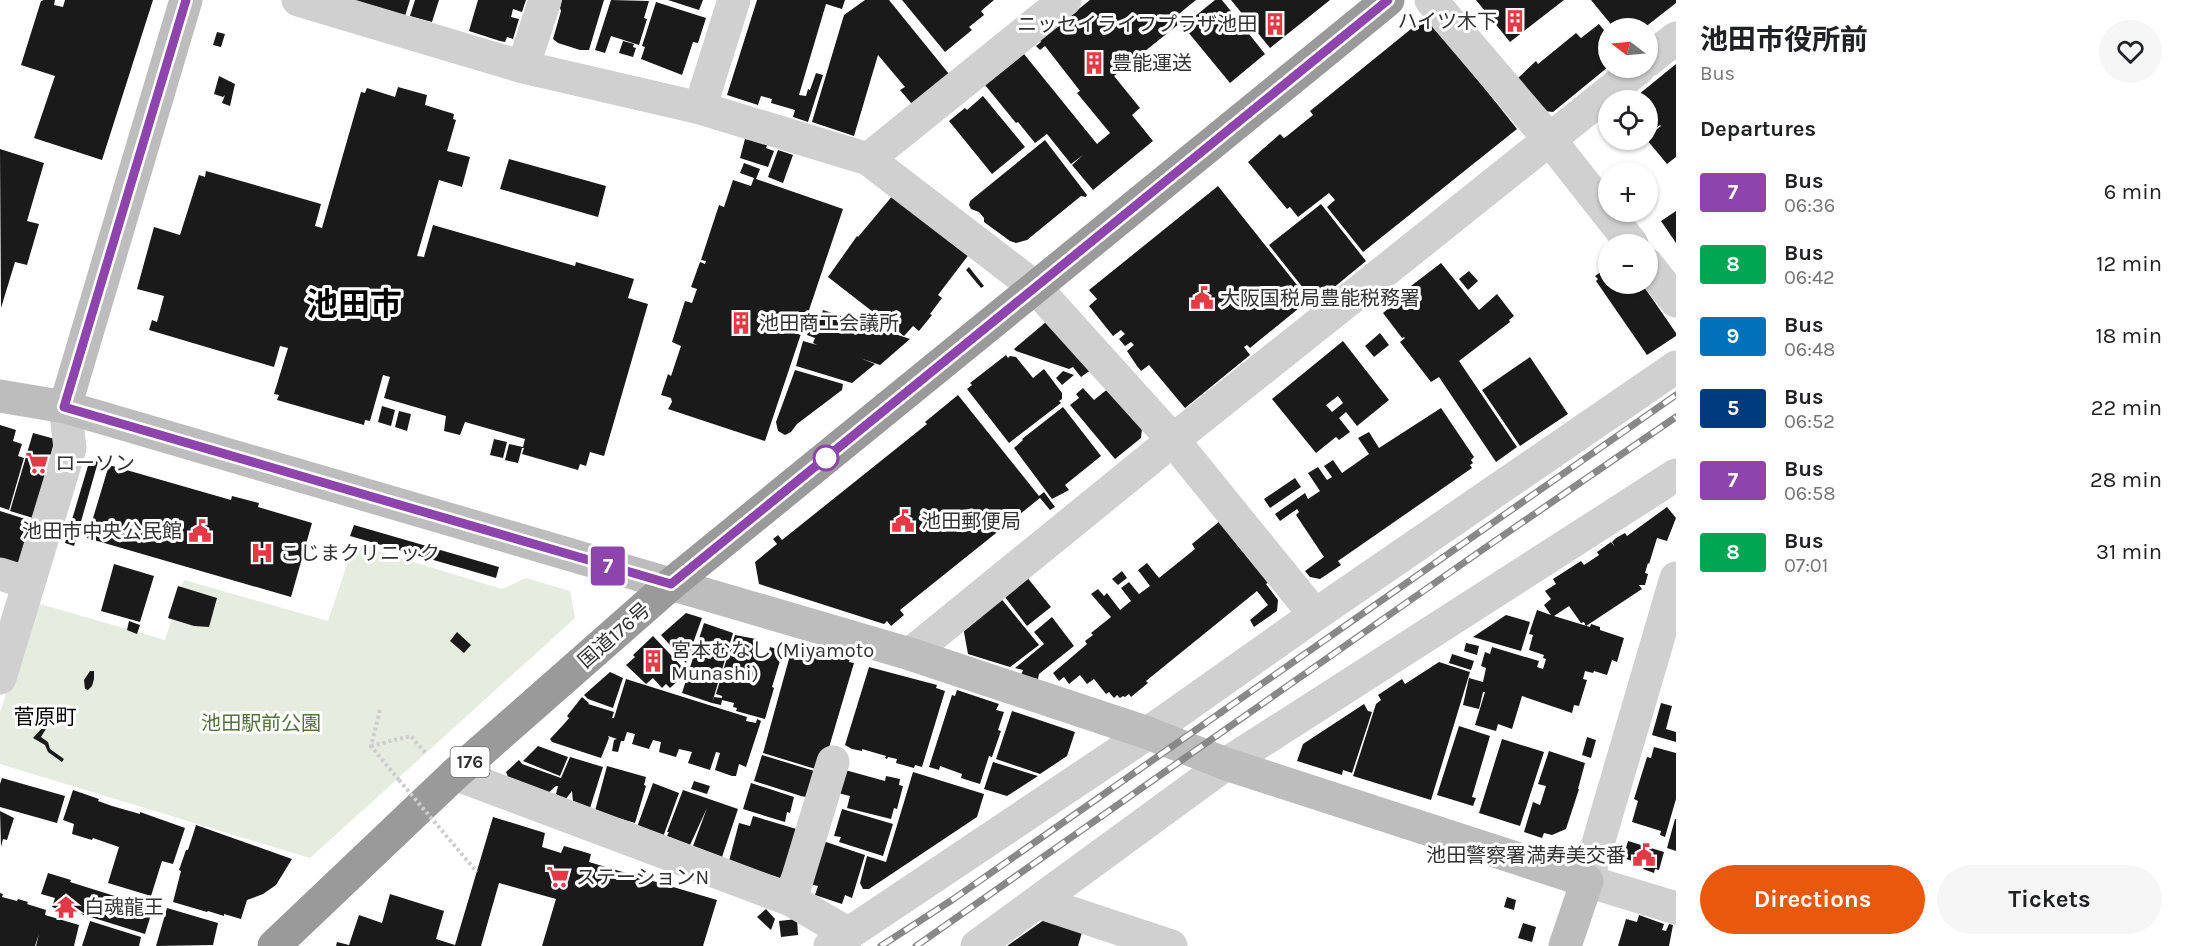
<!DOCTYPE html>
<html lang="en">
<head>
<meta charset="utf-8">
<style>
  :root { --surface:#fff; --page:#f6f6f6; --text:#202124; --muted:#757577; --accent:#ea580c }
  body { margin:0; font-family:Karla,"Noto Sans JP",sans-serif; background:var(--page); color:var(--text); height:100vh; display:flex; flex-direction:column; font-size:22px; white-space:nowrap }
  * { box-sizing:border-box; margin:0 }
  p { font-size:20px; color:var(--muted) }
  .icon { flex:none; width:33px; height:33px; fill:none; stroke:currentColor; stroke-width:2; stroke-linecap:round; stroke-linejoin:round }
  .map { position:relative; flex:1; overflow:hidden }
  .drawer { display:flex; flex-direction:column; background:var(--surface); width:510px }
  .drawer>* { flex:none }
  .badge { padding:0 12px; border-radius:4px; font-size:21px; line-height:39px }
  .needle { width:39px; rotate:286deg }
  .controls { position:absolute; left:1598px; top:18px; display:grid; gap:12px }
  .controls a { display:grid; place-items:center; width:60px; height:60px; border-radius:50%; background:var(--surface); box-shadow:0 2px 4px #0004; font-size:30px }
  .map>.badge { position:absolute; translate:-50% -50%; box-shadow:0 0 0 3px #fff }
  h2 { padding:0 24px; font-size:22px; line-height:54px }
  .round { display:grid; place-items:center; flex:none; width:63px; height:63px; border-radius:32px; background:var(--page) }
  .head { display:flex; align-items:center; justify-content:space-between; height:102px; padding:0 24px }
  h1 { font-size:28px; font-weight:700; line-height:45px }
  .button { display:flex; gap:12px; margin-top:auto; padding:12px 24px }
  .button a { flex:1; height:69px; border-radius:36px; background:var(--accent); color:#fff; font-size:24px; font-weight:700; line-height:69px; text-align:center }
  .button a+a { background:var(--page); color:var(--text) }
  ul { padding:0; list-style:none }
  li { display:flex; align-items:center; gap:18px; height:72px; padding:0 24px }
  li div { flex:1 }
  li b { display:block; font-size:22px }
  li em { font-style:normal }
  li .badge { min-width:66px; font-weight:700; text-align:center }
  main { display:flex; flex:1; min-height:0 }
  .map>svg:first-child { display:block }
</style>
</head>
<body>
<main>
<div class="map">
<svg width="1676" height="946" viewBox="0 0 1676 946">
  <rect width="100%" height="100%" fill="#fff"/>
  <path fill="#e6ecdf" d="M354,544L502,589L526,578L570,591L575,618L310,858L0,764V713L33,602L165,640L184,580L328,621Z"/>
  <path fill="#1a1a1a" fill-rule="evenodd" d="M44,0H55L54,5L63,7L65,0H153L102,160L34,138L55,76L21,65L41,1Z
    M352,0H410L405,16Z
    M415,0H439L432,22L410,16Z
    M478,0H526L522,12L513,9L511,17L519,19L513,39L507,37L505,42L500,41L469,31Z
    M562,0H604L589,50H580L558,43L553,39L561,11L560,8Z
    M611,0L649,1L644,18L647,19L639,45L611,36L605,53L595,50Z
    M668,0H703L699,10Z
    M757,0H845L842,9L826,4L799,95L806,96L808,89L810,90L816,73L823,75L808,122L793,117L795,110L771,103L772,99L761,96L758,105L727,95Z
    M865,0H889L949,74L912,104L900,90L905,87L878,55L854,136L812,122L844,15Z
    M902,0H994L981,11L984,15L969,27L972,30L945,52Z
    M1090,0H1196L1175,17L1180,23L1114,76L1140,108L1132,115L1153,141L1093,190L1072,165L1083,155L1071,164L1047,134L1035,143L1018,122L1016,123L985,85L1024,54L1097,144L1110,133L1077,93L1080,91L1045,46L1040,50L1036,46L1041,42L1040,40Z
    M1215,0H1222L1265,54L1230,83L1183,26Z
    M1231,0H1330L1270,48Z
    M1476,0H1564L1510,42Z
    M1591,0H1676V3L1644,28H1614Z
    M656,2L706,18L698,43L693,42L682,75L641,59L645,47L642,46Z
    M1427,16L1517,129L1363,252L1327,207L1335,200L1329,193L1298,217L1290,207L1287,209L1248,162L1280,134L1284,138L1287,136L1313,115L1310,111Z
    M1599,24L1608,35V67L1553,112L1544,111L1517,79L1536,61L1538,64L1576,33L1581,38Z
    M217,32L225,34L221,47L213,45Z
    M623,41L634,44L633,47L636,48L633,57L619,53Z
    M1676,64V157L1667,164L1647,140V137L1661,126L1660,125L1647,135V100H1644L1638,95Z
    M219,76L235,84L230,106L222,103L225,95L223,97L214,94Z
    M398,87L427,95L425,105L454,114L453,119L456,120L447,151L470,157L462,187L439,180L417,256L424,257L433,225L575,266L576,262L634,279L628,298L648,304L604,456L590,452L586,466L580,464L578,470L522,454L524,448H522L518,463L505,460L509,444L523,447L525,439L465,422L460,435L444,431L446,416L384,398L390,377L383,375L370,421L365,420L364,425L277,400L279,395L274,394L288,348L280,346L274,367L149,330L152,320L157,322L164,296L137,289L154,227L180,235L199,175L205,177L206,171L321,204L315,226L322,228L361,92L365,93L367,88L395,97Z
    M983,96L1025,147L992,174L949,121L965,108L967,110Z
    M745,139L768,143L766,148L774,151L768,167L740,158Z
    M1045,140L1087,195L1086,197L1081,196L1027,240L1016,243L1010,241L984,222V218L979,212L971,209L969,205L970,201Z
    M1621,140H1641L1628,149Z
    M0,149L44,163L27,221L39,224L27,265L15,262L1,308Z
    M778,150L793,155L783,183L768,177Z
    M509,159L606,186L598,217L500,189Z
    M744,163L760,169L756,179L843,209L765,441L668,409L672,402L671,398L661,395L668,374L671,376L681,346L672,342L685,301L692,303L697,289L691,287L700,262L705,264L706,261L701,260L719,205L724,207L733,180L751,186L754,178L740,173Z
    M1218,186L1309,300L1250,348L1247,345L1244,347L1250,355L1185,408L1149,365L1141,371L1137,366L1127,351L1134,345L1131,342L1125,346L1119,339L1125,334L1121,330L1113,336L1089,306L1097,299L1089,290Z
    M894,194L970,253L938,295L942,298L930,314L932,315L919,331L913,326L904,336L828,277L857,236L858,237Z
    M1321,204L1366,261L1315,303L1269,245Z
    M1676,211V243L1661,221Z
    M1441,263L1479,310L1497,294L1514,316L1509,320L1510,322L1459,361L1517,447L1496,462L1439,377L1431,382L1400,342L1405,338L1404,337L1402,338L1383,313L1396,302L1394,299Z
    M969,267L984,286L981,288L966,270Z
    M1608,267V284H1642L1676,333V336L1647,355L1596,281L1598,279L1595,276Z
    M1469,271L1478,281L1468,290L1459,279Z
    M823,310L910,339L880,365L860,358L875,364L852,383L796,366L803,341L817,345L813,343L815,338L807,335L813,318L820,320Z
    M1053,316L1095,367L1081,377L1073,367L1069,369L1016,351L1014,349Z
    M1380,333L1389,345L1374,357L1365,346Z
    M1343,341L1389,400L1357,426L1346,412L1339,418L1350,432L1339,440L1336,437L1316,453L1272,399ZM1338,396L1343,403L1332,412L1326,405Z
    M1006,355L1008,358L1010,356L1016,357L1033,378L1044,369L1062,393V399L1059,401L1061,403L1009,443L967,389L972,385L970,383Z
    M1530,357L1568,414L1520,446L1482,390Z
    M795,370L843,384L842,390L797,424L791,432L785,435L778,431L776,422Z
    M1063,371L1074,375L1062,385L1056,378Z
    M1083,388L1094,400L1109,388L1142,428L1141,438L1115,459L1070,405L1079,398L1076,394Z
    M958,395L1039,496L1044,492L1055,507L1050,510L1040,498L900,610L904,615L891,626L887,621L884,624L759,584L755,562L777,544L773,539L778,535L782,540L927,424L925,422Z
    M382,406L395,410L391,426L378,422Z
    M1063,407L1101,456L1065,485L1069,490L1052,499L1014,448L1023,440L1022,439Z
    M1441,408L1474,457L1471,460L1473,463L1470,465L1472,468L1338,561L1341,565L1320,579L1310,577L1305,571L1324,557L1296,515L1299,512L1297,509L1280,521L1275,514L1305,493L1308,499L1320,491L1308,473L1318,467L1327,480L1332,477L1324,466L1333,460L1342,473L1369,454L1358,438L1369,432L1379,448Z
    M399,411L411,414L407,431L395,427Z
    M0,425L16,430L13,441L22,444L18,456L24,458L9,510L0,507Z
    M33,433L55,439L33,518L10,511Z
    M494,439L507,442L503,458L490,455Z
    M90,459L98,462L74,546L65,543Z
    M109,465L231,500L232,496L259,503L258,507L312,523L291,597L87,538Z
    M1295,478L1301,487L1270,508L1264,499Z
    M1667,507L1676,518L1667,541L1657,538L1649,564L1648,563L1645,573L1648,574L1645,585H1639L1642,589L1586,626L1584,622L1581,623L1569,606L1554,616L1590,627L1591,624L1600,627V630L1624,638L1617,662L1612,660L1607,675L1594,671L1593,673L1585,671L1583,679L1587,680L1579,706L1574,705L1572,713L1522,696L1512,729L1498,724L1496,731L1475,725L1485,692H1483L1479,709L1463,705L1469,678L1483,682L1486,668L1481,666L1485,652L1490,654L1492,647L1539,661L1537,667L1543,669L1546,659L1543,658L1544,655L1529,650L1533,635L1529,634L1537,610L1551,615L1544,605L1551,599L1545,591L1556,584L1553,579L1581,561L1584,565L1599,555L1597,552L1611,542L1615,547L1612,542L1616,538L1625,533L1627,536Z
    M0,511L35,522L22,565H0Z
    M1220,521L1269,582L1266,584L1278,600L1277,611L1254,627L1250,620L1268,605L1257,591L1146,681L1148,683L1131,697L1129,694L1125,697L1123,696L1120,698L1117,695L1114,698L1109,692L1106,694L1094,679L1087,684L1080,675L1069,684L1064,677L1059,681L1053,673L1087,644L1085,641L1093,635L1091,633L1111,617L1091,594L1098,589L1104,596L1107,593L1120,610L1131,601L1121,588L1129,582L1139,594L1150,586L1138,570L1147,563L1159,578L1195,549L1192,544Z
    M354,525L499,567L496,578L350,536Z
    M114,564L154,576L140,622L101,611Z
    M1122,571L1127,578L1118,585L1112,579Z
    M1026,576L1051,607L1027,626L1005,597Z
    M178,586L217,598L209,627L194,626L168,618Z
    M999,596L1039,645L1010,667L968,654L963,627Z
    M686,613L702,618L686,663L661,635Z
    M1506,615L1530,622L1521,651L1473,637Z
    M1052,617L1074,646L1039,674L1038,679L1021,676L1023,670L1015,668L1044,644L1034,632Z
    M129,621L140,625L137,634L127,630Z
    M704,623L733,633L712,703L682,693Z
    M457,632L471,645L464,653L450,641Z
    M735,635L756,639L752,652L768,656L770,647L783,651L772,687L774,688L765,719L736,711L737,708L733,707L734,703L722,700L721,705L712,703L714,697L722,698V696L716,694L730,648H731Z
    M653,636L684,669L678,674L681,678L670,688L666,684L662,688L653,678L646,684L626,665L635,657L633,655Z
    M1466,643L1479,646L1477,655L1464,651Z
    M802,647L818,652L817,655H820L823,650L850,659L849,662L854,663L822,771L763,753L792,648L801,650Z
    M1452,654L1474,661L1471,670L1449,663Z
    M1439,662L1470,672L1431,800L1353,776L1376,704L1381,700L1378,695L1402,679L1405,684Z
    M869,667L937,685L936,688L945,691L922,767L915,765L914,768L896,763L897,759L888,757L887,759L885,758L886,756L862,749V751L852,749L845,745Z
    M90,671H94V679L92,686L88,690L85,689L84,680Z
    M610,672L623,678L613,708L588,699L584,695Z
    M626,679L747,717L746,721L756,723L757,719L761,721L746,767L739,764L736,776H732L715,770L720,753L716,752L710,770L688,763L692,752L679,749L676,757L659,752L661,742L653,740L649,749L632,744L635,734L627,732L624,741H621L618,752L612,751L614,740L617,739L608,736L609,738L601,758L552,742L550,739L564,724L569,718L567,716L582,697L589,703L588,704L614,712L612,718H614Z
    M957,690L999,704L996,710L1004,712L998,730L1001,731L992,757L989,756L980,784L961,778L962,774L940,766L939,770L929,767L952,695L955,696Z
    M1661,703L1672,706L1666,729L1676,732V742L1652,735Z
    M1364,704L1368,711L1372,712L1352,773L1343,770L1342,775L1297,761L1303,744Z
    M1012,711L1075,732L1067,756L1040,774L996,759Z
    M45,725L47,727L41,737L48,742L50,749L64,759L62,762L48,752L45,745L33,738Z
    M1459,726L1490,736L1472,797L1476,798L1473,806L1437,795Z
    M1587,737L1596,740L1591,758L1582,755Z
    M1502,739L1544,752L1520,826L1479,813Z
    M538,746L568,757L560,776L523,761Z
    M1654,747L1676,753V799L1665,837L1660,835L1661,831L1632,822L1638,801L1634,799L1647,757L1651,758Z
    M1549,751L1585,763L1578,789H1579L1566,829L1552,835L1544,833L1542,838L1524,832L1533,802L1540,805L1546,786L1538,784Z
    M762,755L821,773L806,797L801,796L754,781Z
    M570,757L603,767L590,808L573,802L572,791L565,800L556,794L558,786H556L548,793L508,777L506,772L519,760L522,764L561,778Z
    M993,762L1038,776L1007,796L984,789Z
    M607,766L646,777L644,785L646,786L635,823L595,811Z
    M845,770L885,781L886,776L900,779L899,785L903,786L897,809L894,808L891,819L847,808L850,796L838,793Z
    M913,772L984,794L977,817L869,889H863L860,883L867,856L886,862Z
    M2,778L65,796L57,823L0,807V784Z
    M694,781L710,786L707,794L691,789Z
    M653,783L679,793L663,837L637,827Z
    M751,783L794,797L790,813L787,812L785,822L743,809Z
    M73,790L99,799L98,801L112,806L140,814V812L185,828L173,864L162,861L151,896L108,883L119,847L93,838L92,840L72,834L74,824L63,820Z
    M683,790L738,809L722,857L693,846L707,808L690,845L667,836L669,832H667Z
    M842,809L893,824L883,856L839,842L841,837L834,836Z
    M0,811L14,818L7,840L3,839L1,847Z
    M753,816L803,831L780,878L729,861L739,823L750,826Z
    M493,817L545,833L542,847L561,853L564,846L591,854L589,862L717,900L703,946H542L556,899L499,883L481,946H336L337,942L349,945L359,915L382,923L390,894L444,911L436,939L455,945Z
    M1675,819H1676V851L1667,848Z
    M196,825L292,859L276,885L263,894L247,900L241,919L224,914V916L208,911L207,912L173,902L181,871L179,870L186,850H188Z
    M823,841L865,855L852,898L845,895L842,904L815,895L818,886L810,884Z
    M1628,841L1664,852L1659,870L1655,869L1654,873L1643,869L1645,865L1623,858Z
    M48,873L71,880L70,882L153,908L145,934L62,908L61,910L52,907L55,898L41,894Z
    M0,893L3,894L2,897L17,901L18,899L28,902L27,904L46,910L45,915L79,925L74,946H36L39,934L35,946H0Z
    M1507,897L1516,900L1514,910L1504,907Z
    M167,908L218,923L213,945L156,946Z
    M766,909L775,919L771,930L757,917Z
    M1051,915L1085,922L1078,946H1007Z
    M1639,915L1664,924L1662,930L1666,931L1669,924L1673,925L1669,946H1618L1626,919L1637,922Z
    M797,919L798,935L781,937L779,921Z
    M90,921L141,937L139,946H82Z
    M1523,923L1536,927L1532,942L1518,938Z"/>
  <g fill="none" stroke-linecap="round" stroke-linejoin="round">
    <path stroke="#cdcdcd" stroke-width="4" stroke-dasharray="3 3" stroke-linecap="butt" d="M380,710L371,746L399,780
      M371,746L411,736L427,755"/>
    <path stroke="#d0d0d0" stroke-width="33" d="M298,0L523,67L700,108L868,159
      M1065,0L868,159L1035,287L1173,440L1315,615
      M1431,0L1550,140L1632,244
      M1647,61L1676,38
      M523,67L545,0
      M700,108L734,0
      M1647,264L1676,301
      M0,574L29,583
      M1676,578L1587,881L1676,908
      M910,654L1173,440L1639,68
      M0,678L70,448L65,407
      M455,774L791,900L849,934
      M791,900L833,762
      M1038,902L1171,946
      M830,946L1148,733L1315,615L1676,367
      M977,946L1226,764L1676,475"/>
    <path stroke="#bdbdbd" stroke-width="33" d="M0,396L65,407L910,654L1148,733L1226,764L1587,881L1565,946
      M65,407L186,0"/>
    <path stroke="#9a9a9a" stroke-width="33" d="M274,946L455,774L671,584L1388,0"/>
    <g stroke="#888" stroke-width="7">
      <path id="rail" d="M881,946L952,900L1676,395
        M916,946L1482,550L1676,417"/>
    </g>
    <use href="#rail" stroke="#fff" stroke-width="4.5" stroke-dasharray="14" stroke-linecap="butt"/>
    <path stroke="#cdcdcd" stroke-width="4" stroke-dasharray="3 3" stroke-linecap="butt" d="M399,780L477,872"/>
  </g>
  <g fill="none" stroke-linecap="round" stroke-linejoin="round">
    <g stroke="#fff" stroke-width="14">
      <path id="line" d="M186,0L64,407L671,584L1388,0"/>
    </g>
    <use href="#line" stroke="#8e44ad" stroke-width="9"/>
  </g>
  <defs>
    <g id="building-bare" transform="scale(1.8)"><path d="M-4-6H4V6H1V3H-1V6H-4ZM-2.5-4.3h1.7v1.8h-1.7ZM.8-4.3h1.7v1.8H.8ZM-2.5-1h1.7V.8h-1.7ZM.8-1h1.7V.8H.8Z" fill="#e63946" stroke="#fff" stroke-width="2.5" paint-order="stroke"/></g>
    <g id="civic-bare" transform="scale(1.8)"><path d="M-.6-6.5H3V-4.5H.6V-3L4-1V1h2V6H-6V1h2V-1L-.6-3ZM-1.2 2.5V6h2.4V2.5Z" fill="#e63946" stroke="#fff" stroke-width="2.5" paint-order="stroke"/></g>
    <g id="supermarket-bare" transform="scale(1.8)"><path d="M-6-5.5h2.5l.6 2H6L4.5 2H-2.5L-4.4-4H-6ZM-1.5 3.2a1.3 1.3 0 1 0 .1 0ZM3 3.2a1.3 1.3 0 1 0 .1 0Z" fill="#e63946" stroke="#fff" stroke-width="2.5" paint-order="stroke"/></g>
    <g id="hospital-bare" transform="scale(1.8)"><path d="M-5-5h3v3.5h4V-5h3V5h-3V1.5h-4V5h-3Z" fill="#e63946" stroke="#fff" stroke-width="2.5" paint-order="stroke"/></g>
    <g id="temple-bare" transform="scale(1.8)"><path d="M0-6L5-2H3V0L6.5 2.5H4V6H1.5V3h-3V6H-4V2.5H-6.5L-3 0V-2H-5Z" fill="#e63946" stroke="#fff" stroke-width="2.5" paint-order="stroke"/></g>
  </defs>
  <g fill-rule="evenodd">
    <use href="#building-bare" x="1515" y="21"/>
    <use href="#building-bare" x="1275" y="24"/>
    <use href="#building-bare" x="1094" y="63"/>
    <use href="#civic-bare" x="1202" y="298"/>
    <use href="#building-bare" x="741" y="323"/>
    <use href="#supermarket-bare" x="37" y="463"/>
    <use href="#civic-bare" x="903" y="521"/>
    <use href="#civic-bare" x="200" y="531"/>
    <use href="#hospital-bare" x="262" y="553"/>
    <use href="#building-bare" x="653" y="661"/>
    <use href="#civic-bare" x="1644" y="855"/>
    <use href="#supermarket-bare" x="558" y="877"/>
    <use href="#temple-bare" x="66" y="907"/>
  </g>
  <circle fill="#fff" stroke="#8e44ad" stroke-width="3" cx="826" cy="458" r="12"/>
  <g text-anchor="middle" stroke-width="6" stroke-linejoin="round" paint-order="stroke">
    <rect fill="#fff" stroke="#707070" stroke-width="1.5" x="450.5" y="747" width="39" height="30" rx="4.5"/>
    <g font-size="18" font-weight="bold" fill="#333">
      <text x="470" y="768">176</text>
    </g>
    <g font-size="20" fill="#333" stroke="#fff" text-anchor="start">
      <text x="1497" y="28" text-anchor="end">ハイツ木下</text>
      <text x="1257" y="31" text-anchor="end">ニッセイライフプラザ池田</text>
      <text x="1112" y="70">豊能運送</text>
      <text x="1220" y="305">大阪国税局豊能税務署</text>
      <text x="759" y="330">池田商工会議所</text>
      <text x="55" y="470">ローソン</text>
      <text x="921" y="528">池田郵便局</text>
      <text x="182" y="538" text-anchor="end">池田市中央公民館</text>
      <text x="280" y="560">こじまクリニック</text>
      <text x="671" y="657">宮本むなし (Miyamoto<tspan x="671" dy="23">Munashi)</tspan></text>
      <text x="1626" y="862" text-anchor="end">池田警察署満寿美交番</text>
      <text x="576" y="884">ステーションN</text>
      <text x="84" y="914">白魂龍王</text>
    </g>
    <g font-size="20" fill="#333" stroke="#fff">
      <text transform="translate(614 635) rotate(-41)" y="7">国道176号</text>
    </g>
    <g font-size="20" fill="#56703f" stroke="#fff">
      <text x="261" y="730">池田駅前公園</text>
    </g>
    <g font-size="21" fill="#000" stroke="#fff">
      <text x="45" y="724">菅原町</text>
    </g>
    <g font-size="32" font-weight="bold" fill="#000" stroke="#fff">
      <text x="354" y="315">池田市</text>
    </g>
  </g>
</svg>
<div class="controls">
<a><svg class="needle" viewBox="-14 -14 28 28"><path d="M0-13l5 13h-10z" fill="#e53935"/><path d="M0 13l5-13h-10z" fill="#757577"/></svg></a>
<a><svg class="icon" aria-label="locate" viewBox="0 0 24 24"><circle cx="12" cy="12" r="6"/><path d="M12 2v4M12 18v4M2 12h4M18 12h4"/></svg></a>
<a>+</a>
<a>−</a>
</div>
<b class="badge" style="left:608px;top:566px;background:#8e44ad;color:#fff">7</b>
</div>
<section class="drawer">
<div class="head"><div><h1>池田市役所前</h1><p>Bus</p></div><a class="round"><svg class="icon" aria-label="heart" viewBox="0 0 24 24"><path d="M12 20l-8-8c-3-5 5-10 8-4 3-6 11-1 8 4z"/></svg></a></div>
<h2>Departures</h2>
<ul>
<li><span class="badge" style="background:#8e44ad;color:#fff">7</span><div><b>Bus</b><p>06:36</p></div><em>6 min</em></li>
<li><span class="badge" style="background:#00a651;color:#fff">8</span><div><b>Bus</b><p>06:42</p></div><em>12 min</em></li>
<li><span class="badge" style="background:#0072bc;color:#fff">9</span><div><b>Bus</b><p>06:48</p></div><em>18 min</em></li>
<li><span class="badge" style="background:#003b80;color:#fff">5</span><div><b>Bus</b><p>06:52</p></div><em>22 min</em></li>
<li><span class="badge" style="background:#8e44ad;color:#fff">7</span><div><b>Bus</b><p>06:58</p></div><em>28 min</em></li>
<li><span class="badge" style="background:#00a651;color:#fff">8</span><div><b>Bus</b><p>07:01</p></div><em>31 min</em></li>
</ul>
<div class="button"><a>Directions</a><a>Tickets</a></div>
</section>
</main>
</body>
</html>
